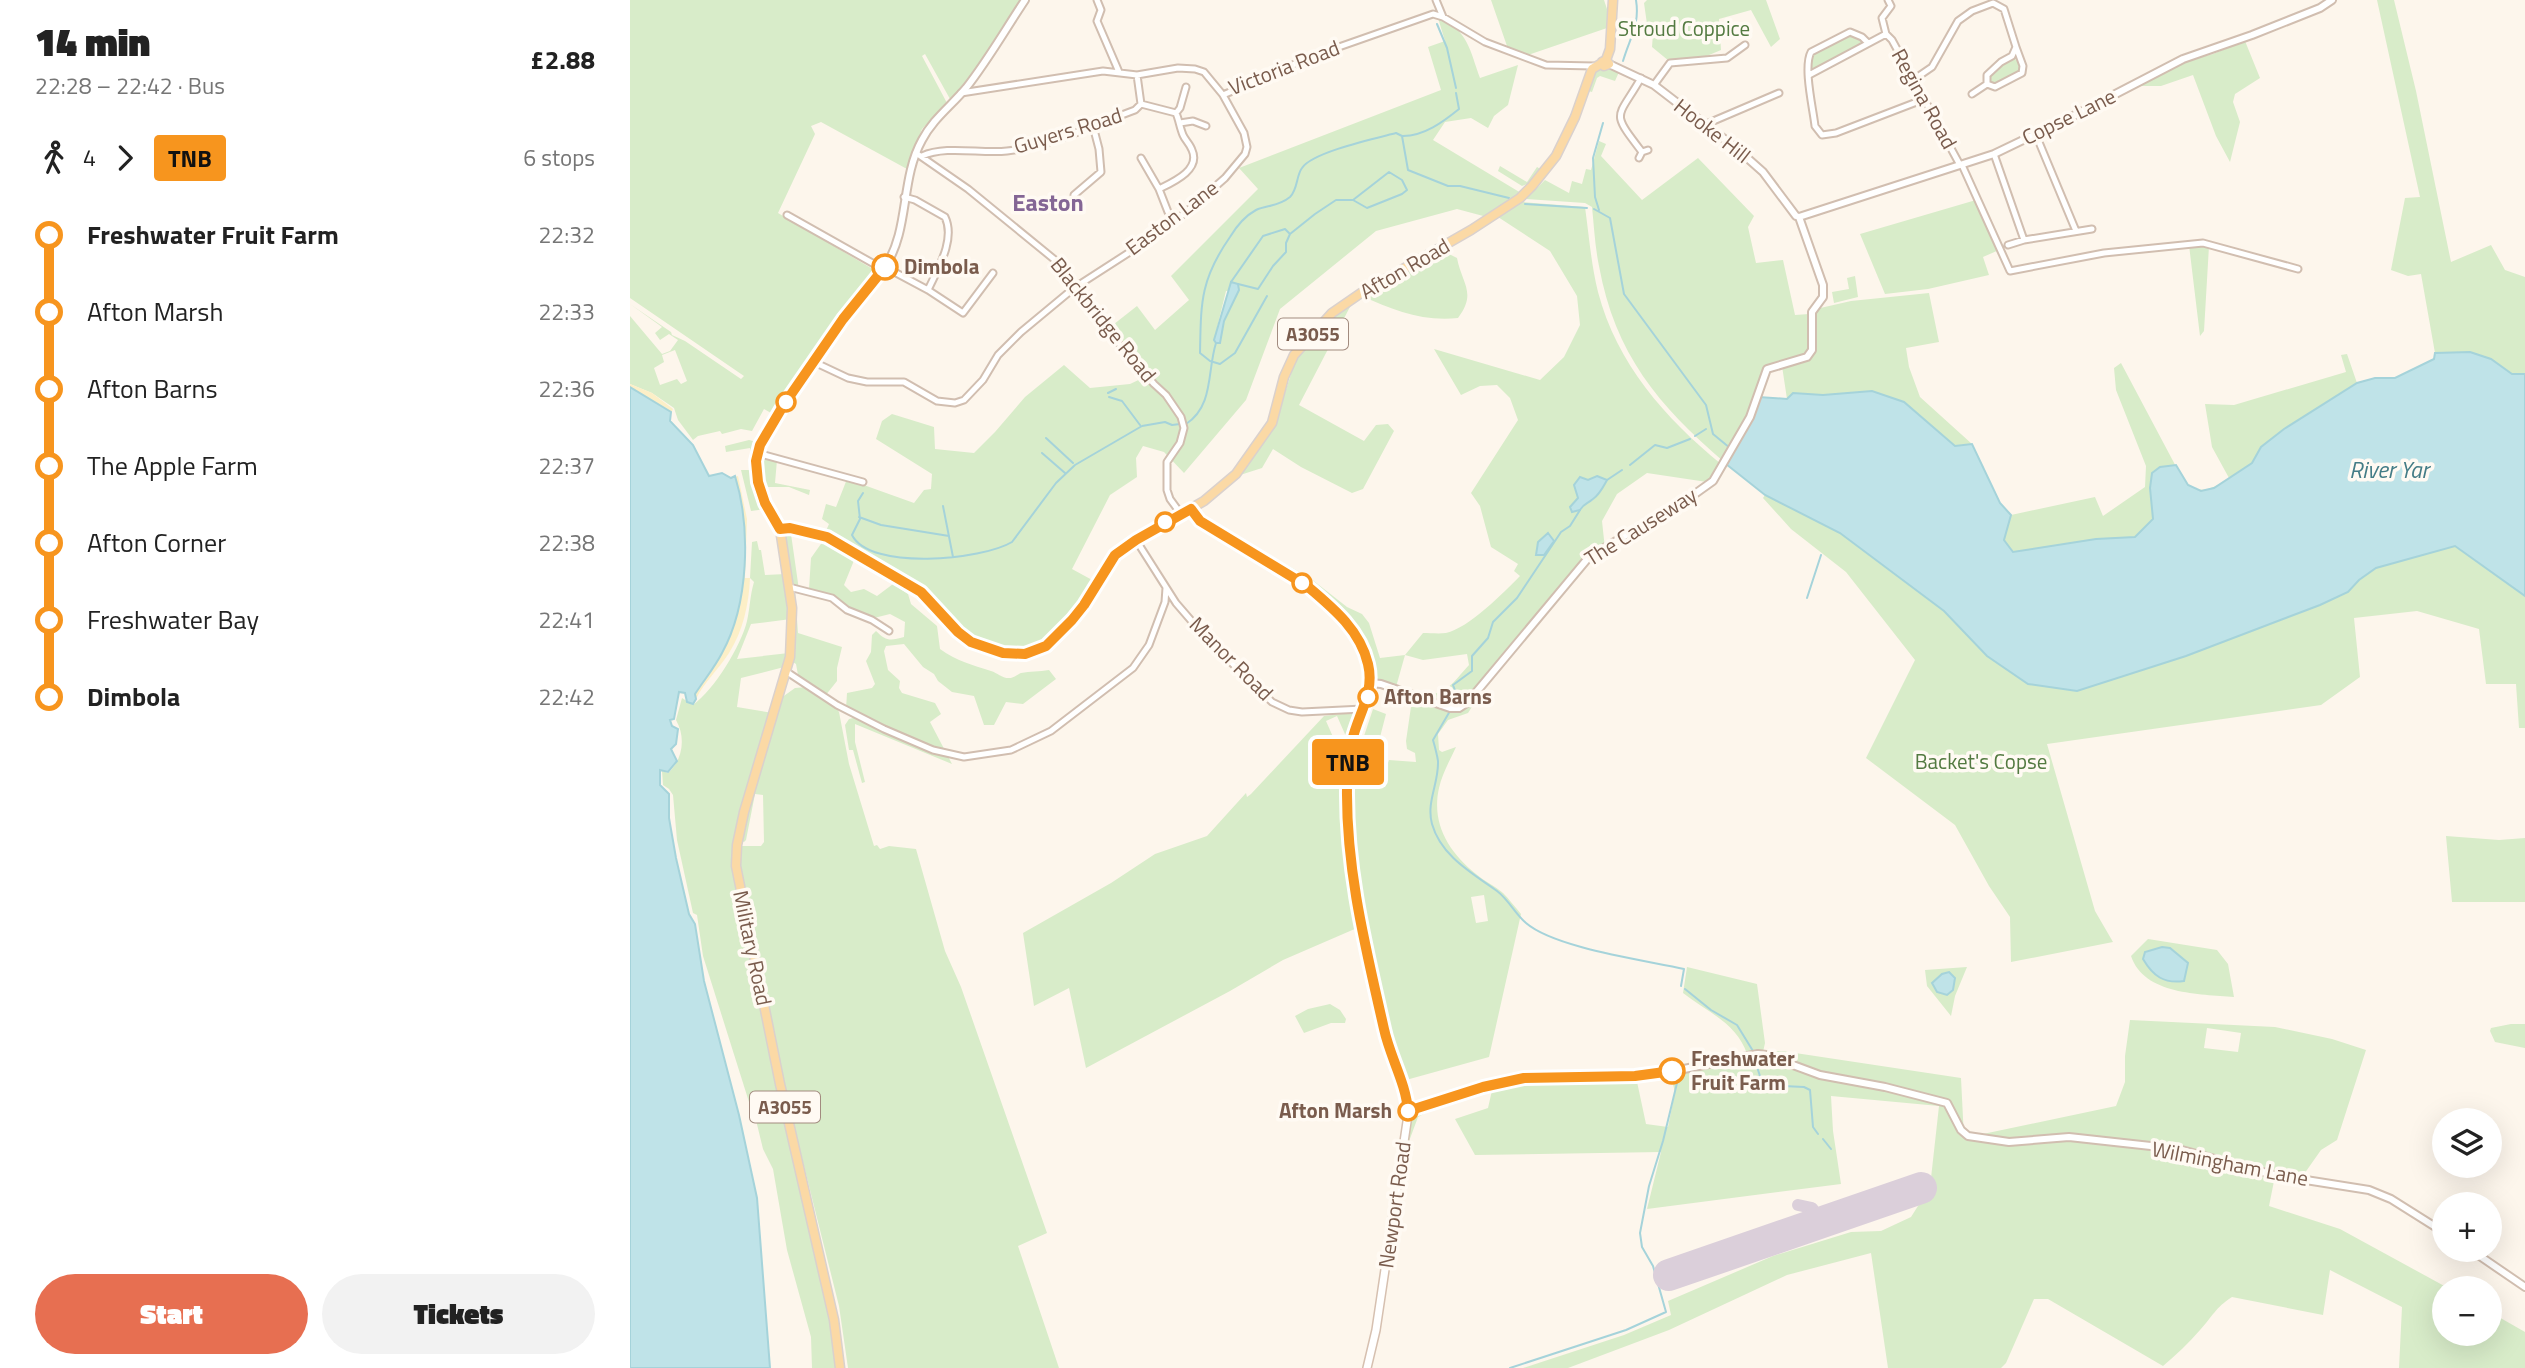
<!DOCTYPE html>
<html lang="en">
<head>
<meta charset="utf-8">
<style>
  :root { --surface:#fff; --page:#f2f2f2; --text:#222; --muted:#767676; --accent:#e76f51 }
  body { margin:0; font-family:"Titillium Web",sans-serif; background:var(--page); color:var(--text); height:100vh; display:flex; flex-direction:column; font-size:26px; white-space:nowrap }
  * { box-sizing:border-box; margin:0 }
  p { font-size:23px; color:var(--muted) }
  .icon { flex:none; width:38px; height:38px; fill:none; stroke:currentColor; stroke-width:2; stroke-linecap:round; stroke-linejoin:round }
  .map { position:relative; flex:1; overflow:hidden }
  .details { display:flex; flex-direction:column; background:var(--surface); width:630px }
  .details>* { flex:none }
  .badge { padding:0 14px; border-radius:5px; font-size:24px; line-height:46px }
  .tools { position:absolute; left:1802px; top:1108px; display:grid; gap:14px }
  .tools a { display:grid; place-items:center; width:70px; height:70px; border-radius:50%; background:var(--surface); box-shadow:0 7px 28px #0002; font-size:35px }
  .map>.badge { position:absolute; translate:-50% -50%; box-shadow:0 0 0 4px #fff }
  .legs { display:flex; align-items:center; gap:10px; height:77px; padding:0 35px; font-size:23px }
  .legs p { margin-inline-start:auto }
  .summary { display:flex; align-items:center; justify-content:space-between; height:119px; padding:0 35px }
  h1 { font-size:38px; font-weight:800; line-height:52px }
  .primary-button { display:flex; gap:14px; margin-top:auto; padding:14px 35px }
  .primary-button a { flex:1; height:80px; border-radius:42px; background:var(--accent); color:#fff; font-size:28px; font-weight:800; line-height:80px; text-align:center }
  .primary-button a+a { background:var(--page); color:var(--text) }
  ul { padding:0 35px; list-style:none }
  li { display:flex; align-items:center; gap:24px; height:77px; font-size:26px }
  li i { display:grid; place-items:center; width:10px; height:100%; margin:0 9px; background:currentColor }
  li i::after { content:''; width:18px; height:18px; margin:-9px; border:5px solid; border-radius:50%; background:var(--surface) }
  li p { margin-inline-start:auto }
  li:first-child i { background:linear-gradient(#0000 50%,currentColor 0) }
  li:last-child i { background:linear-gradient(currentColor 50%,#0000 0) }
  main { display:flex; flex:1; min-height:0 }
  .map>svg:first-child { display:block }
</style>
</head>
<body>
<main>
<section class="details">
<div class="summary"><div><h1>14 min</h1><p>22:28 – 22:42 · Bus</p></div><b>£2.88</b></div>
<div class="legs"><svg class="icon" aria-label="walk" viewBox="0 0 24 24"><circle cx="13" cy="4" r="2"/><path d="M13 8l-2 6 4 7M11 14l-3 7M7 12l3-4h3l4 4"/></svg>4<svg class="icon" aria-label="forward" viewBox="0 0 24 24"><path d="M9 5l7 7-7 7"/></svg><b class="badge" style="background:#f7951e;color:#111">TNB</b><p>6 stops</p></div>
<ul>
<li><i style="color:#f7951e"></i><b>Freshwater Fruit Farm</b><p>22:32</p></li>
<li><i style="color:#f7951e"></i><span>Afton Marsh</span><p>22:33</p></li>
<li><i style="color:#f7951e"></i><span>Afton Barns</span><p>22:36</p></li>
<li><i style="color:#f7951e"></i><span>The Apple Farm</span><p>22:37</p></li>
<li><i style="color:#f7951e"></i><span>Afton Corner</span><p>22:38</p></li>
<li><i style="color:#f7951e"></i><span>Freshwater Bay</span><p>22:41</p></li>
<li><i style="color:#f7951e"></i><b>Dimbola</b><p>22:42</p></li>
</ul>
<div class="primary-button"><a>Start</a><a>Tickets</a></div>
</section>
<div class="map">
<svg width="1895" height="1368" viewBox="0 0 1895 1368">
  <rect width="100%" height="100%" fill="#fdf6ec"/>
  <path fill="#d8ecc9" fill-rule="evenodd" d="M0,0H393C375,29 348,80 320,99L295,54L292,56L317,103L292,129L277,169L191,122L181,126L185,134L148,213L246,271V275L214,312L153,404L149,400L141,413L134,409L122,431L111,429L92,434L90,431L68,436L63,440L48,420L44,408L22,393L0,384V316L32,354L40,351L48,340L39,334L30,340L25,333L32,327L0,304L41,332L42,335L55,341L111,379L114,376L0,298ZM45,350L57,381L51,384L47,379L30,385L24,368L34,362L32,355Z
    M861,0H974L977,9V28L898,55L877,46Z
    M1017,0H1136L1150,39L1141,47L1121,10L1089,19L1091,50L1072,58L1039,61L1022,47L1023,34L1017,24L1014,3Z
    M1747,0H1764L1786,91L1821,262L1861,245L1875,270L1895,277V384L1642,476L1538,498L1472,606L1125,408L1139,397L1157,399L1152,366L1182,355L1183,315L1186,309L1221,301L1299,293L1309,342L1276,348L1279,367L1290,397L1342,444L1370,503L1381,515L1465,497L1473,516L1515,487L1516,466L1486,390L1484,368L1491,363L1551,476C1567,497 1579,491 1599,478L1582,447L1575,404L1604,405L1716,372L1711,355L1717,354L1727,383L1745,378H1765L1804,359L1805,353L1791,274L1778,276L1761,270L1775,198L1790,197Z
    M808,18C838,29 840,51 850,78L888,65L878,105L864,116L858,128L841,118L815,122L803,140L891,193L857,217L827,209L746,231L650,309L616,400L554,473L534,452L513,446L506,458L507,477L480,495L442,569L464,581L451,604L414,643L385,652L355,645L330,630L293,590L214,541L195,533L199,524L192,519L196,504L206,507L217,479L284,503L294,490L301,489L302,474L246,439L252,421L262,414L304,427L305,449L344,453L365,432L395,397L434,365L460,388L500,384L517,376L479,328L507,306L525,330L559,300L541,276L628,189L609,168L811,90L798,47L815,41ZM609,290L594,321L590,343L584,340L596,291Z
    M1221,33L1233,40V44L1181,70L1182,54Z
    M1615,41L1630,78L1605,94L1603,102L1610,122L1600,162L1586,136L1563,75L1531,86H1508L1556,61L1583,54Z
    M1382,56L1393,66L1392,73L1365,87L1357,84V75Z
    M972,66L989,72L985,81L970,76L967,78L962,92L955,90L963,69Z
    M969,141L976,144L971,156L1012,200L1068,158L1124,216L1118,227L1126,263L1153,260L1165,315L1179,314L1180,350L1176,355L1134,370L1123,406L1094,462C1028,405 985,354 969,266C965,247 964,226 962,207L955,203L896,199L915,180L939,193L942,181L952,184L956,169L961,170Z
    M870,166L897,182L907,167L912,170L902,182L892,186L868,171Z
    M1346,200L1369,250L1353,257L1359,275L1298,289L1255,294L1230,234Z
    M892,202L955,207C959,235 961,264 968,292C987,364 1035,418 1091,464L1077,482L1017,473L987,494L972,521L975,549L953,568L858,682L838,713L818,720L808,734L809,750L812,752L826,747C820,760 812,774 809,788C801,824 819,852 846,874C854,881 865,886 873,893C879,899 885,907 891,914L859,1057L776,1080L782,1102L786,1105L800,1103L803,1105L799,1111L788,1117L778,1144L775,1145L779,1113L732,925L723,873L720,767L756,768L759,760L786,762L785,753L777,749L776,741L783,693C815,698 818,688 839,665L837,654L793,660L775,655L766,687L736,678L731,659L717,631L703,614L634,565L565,524L573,517L680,578L717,607L732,614L739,623L750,658L775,655L793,633C800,633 809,634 816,633C839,628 873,593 890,576L884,571L888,564L861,547L850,506L841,493L888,420L880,398L867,385L850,386L831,395L804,349L910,380L934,357L950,325L947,296L920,251L868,217ZM945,490L970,493L962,501L941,507L948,498ZM854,895L858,921L846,923L841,897Z
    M1559,245L1579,246L1574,331L1570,336Z
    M815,252L827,258C832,284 847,293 828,318C793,322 763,310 732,296L769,275Z
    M1225,276L1228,297L1204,303L1202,292L1219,289L1217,278Z
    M722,303L669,405L734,441L746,425L758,424L764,431L733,489L722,493L671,467L643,449L632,468L607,476L645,424L667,355L703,315Z
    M119,440L127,442L122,457L120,448L96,452L95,446Z
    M130,455L147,460L145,483L180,490L179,495L159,487H134L131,482Z
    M122,465L124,466L126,490L135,509L121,511L111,470H119Z
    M1895,486V728H1889L1886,684H1856L1849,629L1787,611L1724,618L1730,677L1691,705L1417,744L1465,911L1483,942L1381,962L1380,917L1359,886L1325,825L1236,758L1285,660L1216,572L1161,529L1133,498L1135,495L1151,494L1305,573Z
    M155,534H161L169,590L165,591L168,633L212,647L207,668V681L195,696L168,675L166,664L161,661V585Z
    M127,541L129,550H131L135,575L156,574L161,619L121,624L107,659L159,653L158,666L111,678L107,707L143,713L105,846L209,1368H182L181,1337L157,1250L143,1169L133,1149L124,1112L119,1102L73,956L67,915L63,913L47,840L43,795L39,789L33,785L32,771L38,773C53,760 56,737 46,720L52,698L63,705C84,690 111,646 117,621C120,608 120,595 124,582L120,578L122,542Z
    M193,541L225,558L214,585L221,592L234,589L247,596L263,584L278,594L281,604L307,626L310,649C327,661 342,665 361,671C368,673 372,679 381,678C385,677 388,674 391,673C400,671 409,672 419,670L426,679L393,704L376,702L364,725H354L344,696L322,692L308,681L304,674L293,667L274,644L256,646L254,651L258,670L270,681L269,688L272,693L305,703L311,714L300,722L322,764L225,724V742L235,782L232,783L223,750H219L215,725L219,719L231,716L216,709L217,693L242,688L245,684L236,661L241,652L242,635L246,631C256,641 260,641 274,637L275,622L260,614L244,618L218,608L202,595L179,589L181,558Z
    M177,687L205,706L209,712L219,764L244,846L247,845L250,849L259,846L286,849L315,951L331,987L417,1233L388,1246L429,1368H218L209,1306L169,1146L165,1143L111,890L108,849L112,846H131L134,842L133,795L125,794L116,840L114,842L110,840L151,698L165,688Z
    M743,709L756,714L749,741L752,758L742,759V754H735L736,743L732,742Z
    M728,712C724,731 717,751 716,771C711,823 718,876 727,928L653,960L600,991L456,1068L439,988L404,1006L393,933L481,883L525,854L577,836L616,793L617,797L621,794L694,716ZM707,716L718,741L707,746L696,721Z
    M1816,836L1869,840L1895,838V902H1822Z
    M1518,939L1587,950L1598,964L1604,997C1570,994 1514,995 1501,956Z
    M1057,967L1127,984L1135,1043L1133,1052L1152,1051L1331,1078L1334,1138L1486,1106L1495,1082V1056L1500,1020L1645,1027L1702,1039L1736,1050L1707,1140L1691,1150L1672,1177L1548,1152L1645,1176L1639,1206L1710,1229L1818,1288H1815V1334H1860V1312L1895,1332V1368H1769L1772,1307L1700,1270L1693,1315L1602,1297C1585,1308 1583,1316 1570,1330C1559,1343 1546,1355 1533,1366L1418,1299H1404L1376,1363L1371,1368H1258L1241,1253L1157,1275L1039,1330L938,1368H893L994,1335L1041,1315L1038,1301L1143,1256L1221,1232L1251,1231L1281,1217L1300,1187L1309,1106L1201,1096L1203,1131L1211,1184L1017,1209L1031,1152L845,1155L825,1119L858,1108L863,1086L894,1079L1006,1077L1016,1124L1038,1127L1045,1092L1040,1073L1117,1054C1107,1023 1077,1012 1053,993ZM1577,1028L1611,1033L1608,1052L1574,1048Z
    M1337,967L1325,996L1321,1016L1297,986L1295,970Z
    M700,1004L710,1010L716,1019L715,1023H701L674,1033L665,1016L678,1009Z
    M1881,1024H1895V1048L1865,1042L1860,1031L1861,1028Z"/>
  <path fill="#fcefc7" d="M0,384L22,393L43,409L40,416L0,393Z
    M96,475L101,478L108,476L117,519L115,578H120C119,604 113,631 99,653C89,669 74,682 66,699L65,694Z"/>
  <path fill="#bfe3e8" stroke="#a5d3da" stroke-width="2" d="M601,282L608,284L609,290L594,321L590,343H586L584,340Z
    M1840,352L1861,359L1882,374H1895V596L1825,546L1746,568L1729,580L1718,592L1690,605L1556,656L1447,691L1398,684L1357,656L1314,611L1210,533L1135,495L1096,464L1129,397L1157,399L1163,393L1193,395L1242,391L1274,402L1325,446L1342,444L1370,503L1381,515L1374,540L1383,552L1466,539L1505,537L1523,519L1520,488L1522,473L1530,467L1546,465L1558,485L1571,491L1584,488L1622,463L1631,447L1654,429L1727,383L1745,378H1765L1804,359L1805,353Z
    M0,387L41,412L40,421L63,445L79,476L92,473L101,478L105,476C121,528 119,604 92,653C85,667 74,680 65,694L66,699L63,704L57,702L55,693L49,692L44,719L40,720L42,726L48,729L46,744L41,749L47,761L38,772L30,770V785L39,794V818L46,858L59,914L65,924L74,981L109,1115L127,1198L140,1368H0Z
    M967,476L977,480C973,487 970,494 963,499C957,504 954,503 950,510L942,512L940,507L948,498L944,485L950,477L958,480Z
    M918,533L924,541L914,555H906L908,542Z
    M1532,947L1540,948L1558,963L1554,981C1534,984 1523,976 1513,959L1515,952Z
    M1319,972L1325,978L1323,990L1317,995L1307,992L1302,983L1312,974Z"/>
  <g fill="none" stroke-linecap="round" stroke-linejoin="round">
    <path stroke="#a5d3da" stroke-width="2" d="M807,24L817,48L826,88
      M993,61C1000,37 1010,25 1006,0
      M773,136C794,136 813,122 829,109L826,93
      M895,204L957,208
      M964,209L980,218L994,294L1076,405L1083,434L1100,448
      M969,210L965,197L963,158L973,123
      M601,282L633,236L655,229L660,234
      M608,284L628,289L643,266L656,252V243L660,234L685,214L706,200H723L759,172L772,180L777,190L772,194L737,208L723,200
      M637,296L605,353L590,364L580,361L570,353C571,303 570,280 600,237C606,227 615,216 626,210C636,205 648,207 660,197C668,189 666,176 672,168C682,152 747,138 766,133L772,136L778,170L818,186H830L879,198
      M478,393L486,389
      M479,397L492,401L510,425
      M556,424C584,406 577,371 586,343
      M1065,436L1076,429
      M416,438L443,463
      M412,453L435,473
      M1000,465L1025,445L1037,448L1060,439
      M977,480L992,470
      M233,493L228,501L230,519L222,535C240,571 352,560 382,542L426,483L445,465L512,426L535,422L542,425L550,424
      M313,506L323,557
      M229,517L251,525L319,536
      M1177,598L1191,555
      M823,705L828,698L823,685L842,671V656L858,638L863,622L887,598L931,532L940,526L950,510
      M820,711L803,740C805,747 807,754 808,761C809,783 796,802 802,824C811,856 842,873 867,891C879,900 885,914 896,923C925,948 1014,960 1054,969L1051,986
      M1055,989L1081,1010L1107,1025L1123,1051
      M1124,1058L1133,1085L1174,1087L1180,1090L1183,1127L1188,1134
      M1193,1139L1201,1149
      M880,1368L996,1330L1036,1312L1023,1266L1012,1247L1010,1233L1019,1186L1033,1141L1047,1083"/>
    <path stroke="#dbcfda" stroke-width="12" d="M1168,1205L1182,1208L1191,1222"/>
    <path stroke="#dbcfda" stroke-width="32" d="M1039,1275L1291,1188"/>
    <g stroke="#d1beb0" stroke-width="9">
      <path id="minor" d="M467,0L471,10L467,21L489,72
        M806,0L813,17
        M1258,0L1261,6L1252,18L1256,34L1262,40L1330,165
        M1238,43L1232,37L1220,32L1181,52C1173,67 1183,108 1185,126L1192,135L1206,133L1292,100
        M1179,75L1256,34
        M1011,78C987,120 980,110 1012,152
        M1283,80L1302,67L1328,21L1342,11L1363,3L1374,9L1386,47L1382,56L1371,62L1357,75V84
        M1024,85L1040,63L1097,58L1115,45
        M1342,94L1357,84L1365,87L1392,73L1393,66L1386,47
        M593,95L686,55L803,14L813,17L855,42L916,65L964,66
        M511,104L546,113C549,120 550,128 553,135C555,140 560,144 562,150C571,170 543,182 529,189L538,212
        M546,113L550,108L556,87
        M550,123L563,121L576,126
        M1074,125L1149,93
        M1406,135L1446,231
        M286,153L338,189L425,260L444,288L495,351L524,384L536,395L551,417L554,428L550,443L537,462V490L540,499L551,514
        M1364,154L1394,240
        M292,156C316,145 351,154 377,151C421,146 464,125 505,110L511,104L507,75
        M511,158L529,189
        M1009,158L1012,152L1018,150
        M1332,165L1380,271L1474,253L1573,243L1668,269
        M444,195L471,172L469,149L463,126
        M157,215L253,269
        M1378,245L1394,240L1462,229
        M255,267L298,290C307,270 326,240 315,217L285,200L274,197
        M298,290L333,313L363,273
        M184,362L218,378L237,382H274L307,401L325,403L334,400L353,380L368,355L391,332L444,288L520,239L555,213L595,178L615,154L617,147L614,133L593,95L574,72L565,69L548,68L507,75L473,71L331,93
        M127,453L233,482
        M506,540L546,603L577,639L642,702L659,710L672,712L733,709
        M159,587L202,598L217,610L242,620L259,631
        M157,672L207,705L254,729L303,750L334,757L381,750L421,731L503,668L519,645L535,602L536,588"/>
    </g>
    <g stroke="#d1beb0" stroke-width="10">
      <path id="tertiary" d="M979,64L1024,85L1106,148L1133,172L1166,216L1169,217
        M1169,217L1364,154L1445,115L1553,59L1622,35L1690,8L1702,0
        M150,529C139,506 120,482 127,455C133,430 152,407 167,386C184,364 198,339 215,317C228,300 244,284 255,267C280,229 270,180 292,140C303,119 321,106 336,88C358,60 375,30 395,0
        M740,683L751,684L820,708H829L838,702L959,557L1062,496L1083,481L1120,417L1137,369L1177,357L1182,350V312L1193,297V285L1169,217
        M778,1111L853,1087L894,1078L1005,1076L1044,1071L1128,1054L1136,1055L1190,1075L1255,1087L1317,1103L1331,1130L1338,1136L1379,1142L1439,1137L1548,1149L1644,1175L1739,1190L1761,1199L1815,1233
        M1841,1250L1895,1287"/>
    </g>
    <g stroke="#d6c0b0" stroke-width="10">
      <path id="secondary" d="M561,508L570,521L677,586L706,611L721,628L738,665L740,690L721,741L718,767L720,864L730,927L754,1030L776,1095L778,1115L746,1330L737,1368"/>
    </g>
    <g stroke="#dad1cd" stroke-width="11">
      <path id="primary" d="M976,60L980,49L983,0
        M976,60L979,64L974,66L972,62Z
        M210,1368L204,1320L150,1084L106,866L107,845L114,812L160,657L162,608L150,529L160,528L197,537L272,579L291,592L328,632L353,648L383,655L395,654L416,646L454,605L485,556L506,540L574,501L606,474L642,423L654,377L664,355L702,313L731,293L841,230L890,198L902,186L926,156L945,117L962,69L972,63"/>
    </g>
    <use href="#minor" stroke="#fff" stroke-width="5"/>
    <use href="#tertiary" stroke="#fff" stroke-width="6"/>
    <use href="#secondary" stroke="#fff" stroke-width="7"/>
    <use href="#primary" stroke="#fbd9a5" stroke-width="8"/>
  </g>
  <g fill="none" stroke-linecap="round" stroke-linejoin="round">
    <g stroke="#fff" stroke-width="16">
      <path id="line-1" d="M255,267L213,319L153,406L130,445L126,461L128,482L135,503L150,529L160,528L197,537L291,592L328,632L341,642L373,653L395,654L416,646L442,620L454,605L485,555L506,540L561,509L570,521L677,586C703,608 730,630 738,664C745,693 728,714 722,741C718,756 717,773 717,788C716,871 736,949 754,1029C760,1057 776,1083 778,1111L853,1087L894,1078L1005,1076L1042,1071"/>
    </g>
    <use href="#line-1" stroke="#f7951e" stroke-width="10"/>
  </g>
  <g fill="#fff" stroke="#f7951e" stroke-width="3.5">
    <circle cx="255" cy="267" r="12"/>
    <circle cx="156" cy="402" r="9"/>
    <circle cx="535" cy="522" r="9"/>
    <circle cx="672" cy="583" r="9"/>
    <circle cx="738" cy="697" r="9"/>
    <circle cx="1042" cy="1071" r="12"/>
    <circle cx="778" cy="1111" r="9"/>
  </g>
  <g text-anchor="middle" stroke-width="7" stroke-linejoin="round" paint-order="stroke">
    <g fill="#fffaf3" stroke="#a28b7f" stroke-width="2">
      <rect x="648" y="318.5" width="70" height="31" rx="5"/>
      <rect x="120" y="1091.5" width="70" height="31" rx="5"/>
    </g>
    <g font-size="19" font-weight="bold" fill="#7a5c4d">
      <text x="683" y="341">A3055</text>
      <text x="155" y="1114">A3055</text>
    </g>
    <g font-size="21" fill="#537a41" stroke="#fffaf3">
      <text x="1054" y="36">Stroud Coppice</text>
      <text x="1351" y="769">Backet's Copse</text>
    </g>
    <g font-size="21" fill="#7a5c4d" stroke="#fffaf3">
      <text transform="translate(654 68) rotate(-21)" y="7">Victoria Road</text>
      <text transform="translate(1294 99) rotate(61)" y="7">Regina Road</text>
      <text transform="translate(1439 117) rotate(-26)" y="7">Copse Lane</text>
      <text transform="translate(438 131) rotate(-17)" y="7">Guyers Road</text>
      <text transform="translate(1082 131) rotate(38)" y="7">Hooke Hill</text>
      <text transform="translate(542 218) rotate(-37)" y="7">Easton Lane</text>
      <text transform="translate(775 269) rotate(-30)" y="7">Afton Road</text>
      <text transform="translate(473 320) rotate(51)" y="7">Blackbridge Road</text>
      <text transform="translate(1011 527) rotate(-32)" y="7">The Causeway</text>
      <text transform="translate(601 659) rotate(45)" y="7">Manor Road</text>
      <text transform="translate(122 948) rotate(78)" y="7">Military Road</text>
      <text transform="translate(1600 1164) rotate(11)" y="7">Wilmingham Lane</text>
      <text transform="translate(765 1205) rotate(-82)" y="7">Newport Road</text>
    </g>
    <g font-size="21" font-weight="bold" fill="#7a5c4d" stroke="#fffaf3" text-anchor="start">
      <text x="274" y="274">Dimbola</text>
      <text x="754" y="704">Afton Barns</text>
      <text x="1061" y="1066">Freshwater<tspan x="1061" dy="24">Fruit Farm</tspan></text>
      <text x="762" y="1118" text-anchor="end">Afton Marsh</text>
    </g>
    <g font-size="23" font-style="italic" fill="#437c86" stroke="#fffaf3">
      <text x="1759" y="478">River Yar</text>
    </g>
    <g font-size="24" font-weight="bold" fill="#846695" stroke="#fffaf3">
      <text x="418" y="211">Easton</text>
    </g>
  </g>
</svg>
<div class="tools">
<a><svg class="icon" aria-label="layers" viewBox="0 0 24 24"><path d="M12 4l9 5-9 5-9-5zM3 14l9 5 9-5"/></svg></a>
<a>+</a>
<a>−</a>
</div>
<b class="badge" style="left:718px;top:762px;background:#f7951e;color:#111">TNB</b>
</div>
</main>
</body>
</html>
